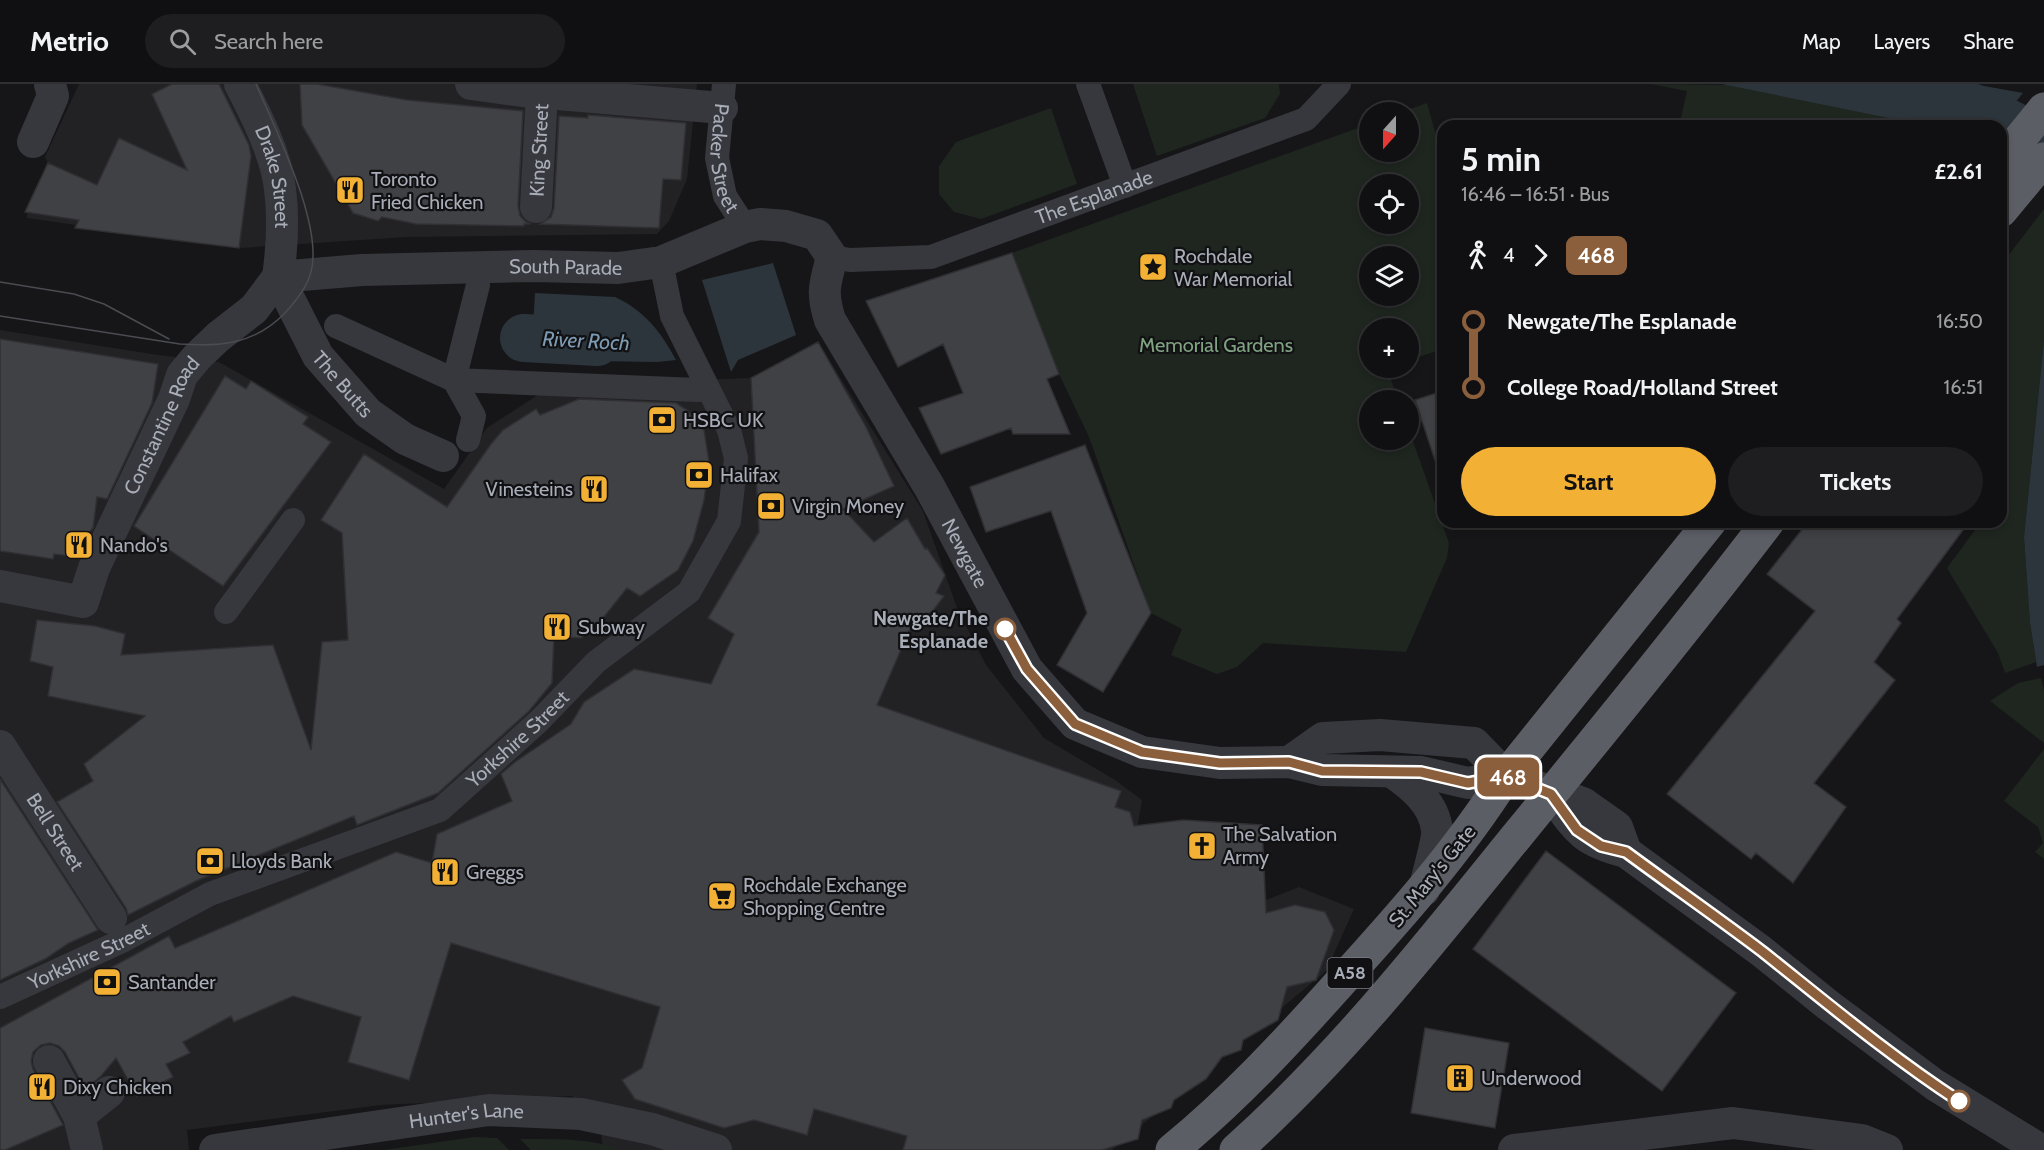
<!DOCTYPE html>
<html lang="en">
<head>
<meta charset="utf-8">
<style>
  :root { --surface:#101012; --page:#1e1e20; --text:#f1f3f6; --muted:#9c9d9f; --line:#303032; --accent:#f2b134 }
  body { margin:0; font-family:Cabin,sans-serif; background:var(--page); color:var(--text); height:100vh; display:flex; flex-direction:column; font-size:22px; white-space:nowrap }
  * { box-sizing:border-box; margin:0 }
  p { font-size:20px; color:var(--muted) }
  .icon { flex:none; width:33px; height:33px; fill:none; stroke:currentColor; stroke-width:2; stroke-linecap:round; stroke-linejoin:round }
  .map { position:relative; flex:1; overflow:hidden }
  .panel { position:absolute; left:1437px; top:36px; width:570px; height:408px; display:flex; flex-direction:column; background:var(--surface); border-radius:18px; box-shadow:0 3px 9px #0003,0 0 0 2px var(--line) }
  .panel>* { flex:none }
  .badge { padding:0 12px; border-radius:9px; font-size:21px; line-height:39px }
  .needle { width:39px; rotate:201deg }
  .tools { position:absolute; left:1359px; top:18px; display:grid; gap:12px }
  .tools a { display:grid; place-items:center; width:60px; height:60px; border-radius:50%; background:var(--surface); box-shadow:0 3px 9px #0003,0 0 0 2px var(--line); font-size:30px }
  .map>.badge { position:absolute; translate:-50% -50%; box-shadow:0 0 0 3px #fff }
  .legs { display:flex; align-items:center; gap:9px; height:66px; padding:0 24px; font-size:20px }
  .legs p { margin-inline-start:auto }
  .overview { display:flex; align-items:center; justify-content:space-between; height:102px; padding:0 24px }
  h1 { font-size:33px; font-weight:800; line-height:45px }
  .button { display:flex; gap:12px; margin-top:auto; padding:12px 24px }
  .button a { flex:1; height:69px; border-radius:36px; background:var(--accent); color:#111; font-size:24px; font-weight:800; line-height:69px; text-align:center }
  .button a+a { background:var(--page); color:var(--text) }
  ul { padding:0 24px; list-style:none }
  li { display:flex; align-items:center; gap:21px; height:66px; font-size:22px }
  li i { display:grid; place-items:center; width:9px; height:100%; margin:0 8px; background:currentColor }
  li i::after { content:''; width:15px; height:15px; margin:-8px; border:4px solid; border-radius:50%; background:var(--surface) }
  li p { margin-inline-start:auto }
  li:first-child i { background:linear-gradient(#0000 50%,currentColor 0) }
  li:last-child i { background:linear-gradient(currentColor 50%,#0000 0) }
  header { display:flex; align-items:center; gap:36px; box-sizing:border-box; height:84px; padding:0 30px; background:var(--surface); border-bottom:2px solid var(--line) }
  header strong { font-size:28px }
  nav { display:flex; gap:33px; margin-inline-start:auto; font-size:21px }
  .search { width:420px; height:54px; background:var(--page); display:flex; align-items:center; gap:15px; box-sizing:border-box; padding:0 21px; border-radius:33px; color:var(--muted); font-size:22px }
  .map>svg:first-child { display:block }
</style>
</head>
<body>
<header>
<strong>Metrio</strong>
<div class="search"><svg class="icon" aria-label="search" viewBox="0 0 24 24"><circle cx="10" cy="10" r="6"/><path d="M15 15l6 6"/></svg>Search here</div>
<nav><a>Map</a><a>Layers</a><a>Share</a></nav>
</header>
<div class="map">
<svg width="2044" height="1066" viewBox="0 0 2044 1066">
  <rect width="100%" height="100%" fill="#161618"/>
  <path fill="#222225" d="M79,0H697L687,95L669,137L657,150L407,153L239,164L27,134V124L48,79L45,73Z
    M0,246L158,271L219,278L444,405L487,344L541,309L671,297L751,294L818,258L923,427L957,524L986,581L1044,654L1115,696L1142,716L1128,796L1266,816L1299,803L1354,825L1326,887L1112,1066H603L601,1047L572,1012L381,1021L187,1046L189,1066H0Z"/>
  <path fill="#1e261f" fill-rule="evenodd" d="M1133,0H1279L1280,10L1265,34L1157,72Z
    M1651,0L1733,1L1928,42H1721L1681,34L1687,7Z
    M1427,19L1443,76V265L1409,276L1408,244H1370V284H1387L1398,316H1370V356H1408L1409,346L1449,459L1447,474L1406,568L1263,559L1237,583L1217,590L1171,571L1182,545L1151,529L1089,353L1059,290L1012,169L1369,40L1370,68H1408V28H1402ZM1370,100H1408V140H1370ZM1370,172H1408V212H1370Z
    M1051,24L1077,100L981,135L954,128L939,110V82L956,58Z
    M2044,125V256L2024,453L2030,539L2036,578L2005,589L1998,569L1947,484L1981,438H2001V410L2008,401L2001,396V181Z
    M2041,594L2044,606V659L1990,617L2018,599Z
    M2044,665V775L2035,768L2043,759L2038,743L2004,717Z
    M474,1053L497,1054L509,1066H384Z
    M520,1055C551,1055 585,1054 614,1063L615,1066H531Z"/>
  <path fill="#2c353c" d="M1722,0H1973L2023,9L1996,42H1928Z
    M773,179L796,251L738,276L731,288L702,196Z
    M535,209L615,213C645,227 661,248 676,276L657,278L531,276Z
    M2044,256V581L2037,583L2030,539L2024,453Z"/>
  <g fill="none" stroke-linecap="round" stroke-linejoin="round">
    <path stroke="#2c353c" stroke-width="48" d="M1885,0C1940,13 2001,25 2044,64
      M524,254L597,258"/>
  </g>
  <path fill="#404145" stroke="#303034" stroke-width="1.5" d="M172,0H219L249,61L251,72L239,164L75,144L79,136L25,128L48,79L97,101L119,54L187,86L152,10Z
    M300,0H317L407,16L523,27L518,122L520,132L526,138L531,140H524V142L416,140L382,133L378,137L353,129L302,41Z
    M588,31L686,39L681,96L663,95L659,144L540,140L551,133L554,124L559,32L588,34Z
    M1012,169L1059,290L1047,295L1070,350H1013L1011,344L941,370L919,324L963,309L943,260L898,283L866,217Z
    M0,255L158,280L152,319L107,415L97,413L93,444L87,450L86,458L79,473L54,470L53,475L0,467Z
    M818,258L866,343L894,402L843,425L874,458L907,434L925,465L927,464L945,491L936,509L944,512L932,528L913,538L877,621L1121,707L1115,723L1130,728L1134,742L1183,736L1262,741L1266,829L1295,821L1325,828L1334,846L1316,896L1287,903L1278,936L1243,956L1241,966L1222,973L1206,995L1174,1016L1171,1024L1142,1036L1138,1055L1102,1066H903L907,1052L814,1025L807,1051L754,1036L724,1044L635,1015L622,996L642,984L660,923L451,859L409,996L348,978L361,933L293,912L234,938L231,932L183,958L190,969L166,980L173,993L137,1012L116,974L101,992L85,1005L65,968L59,962L50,959L41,961L33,968L31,977L33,985L63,1041L5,1066H0V944L169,852L175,864L396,768L432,779L437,750L512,717L501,690L515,678L571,640L584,618L634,585L711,600L734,550L708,534L759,448L751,294Z
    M225,292L246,305L251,297L308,333L303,340L331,358L223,502L134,442Z
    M1443,307V387L1439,388L1415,316Z
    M579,315L676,319L687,326L704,346L709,378L704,416L693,457L678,486L640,512L627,504L596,543L581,554L554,552L552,599L529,627L438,709L357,741L354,732L196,797L128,831L126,824L57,718L93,697L84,680L145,632L48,612L53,583L30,577L37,536L95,542L125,550L121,571L273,561L311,666L322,558L348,556L342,449L321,436L364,370L447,423L491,360L503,346L536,325L540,331Z
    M1085,361L1151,529L1103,608L1057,581L1087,529L1051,427L986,448L970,403Z
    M1808,438H1969L1897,535L1901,539L1874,578L1895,596L1814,699L1846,723L1793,799L1756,769L1751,775L1667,710L1815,527L1767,490Z
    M0,695L98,846L69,859L45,875L0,896Z
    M1546,767L1736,909L1662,1007L1473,865Z
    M1425,944L1509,959L1495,1044L1411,1029Z"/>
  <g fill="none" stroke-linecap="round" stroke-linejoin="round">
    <g stroke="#37383d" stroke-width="24">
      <path id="s1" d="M724,0L717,74L725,112L745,143"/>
      <path d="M1088,0L1125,102"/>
      <path id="s2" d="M832,173L850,176L931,173L1306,35L1339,0"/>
      <path d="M478,201L454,296L698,306"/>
      <path d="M336,242L454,296L474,332L468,356"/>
      <path d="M226,528L293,436"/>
      <path id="s3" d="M0,913L124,856L210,810L440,726L539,637L596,578L689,508L729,437L736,374L729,346L672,232L661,178"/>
    </g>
    <g stroke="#37383d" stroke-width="32">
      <path id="s4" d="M240,0C256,31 276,70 280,105C284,134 282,164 278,193"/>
      <path d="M471,0L523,7L722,24"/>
      <path d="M33,58L53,12L50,0"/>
      <path id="s5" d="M536,123L542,8"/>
      <path id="s6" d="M278,193L362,186L534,182L618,184L661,178L745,143L760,140L786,142L817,151L832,173C825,200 821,208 830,236L930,404L1027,585L1075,640L1142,668L1220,679L1289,678L1322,686L1421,688L1468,699L1506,692L1583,719L1617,743L1626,768"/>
      <path id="s7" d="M278,193L318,272L368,329L405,355L443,372"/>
      <path id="s8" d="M0,502L83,518L94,484L174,315L182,291L197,273L218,253L254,225L278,193"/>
      <path id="s9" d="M0,662L111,834"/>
      <path d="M1289,678L1323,654L1380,651L1474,659L1506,692"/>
      <path d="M1392,688C1412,702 1434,719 1437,746C1438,755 1427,794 1424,806"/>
      <path d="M1551,709C1577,746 1582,757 1626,768L1761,867L1828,921L1935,1001L2041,1066"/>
      <path d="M49,977L79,1032L87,1066"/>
      <path d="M79,1032L109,1008"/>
      <path id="s10" d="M215,1066L489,1026L581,1030L652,1045L716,1066"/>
      <path d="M1514,1066L1733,1039L1862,1056L1887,1066"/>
    </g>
    <path stroke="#5b5e65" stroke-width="33" d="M2001,78L2044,25
      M2001,127L2044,75
      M1172,1066C1233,1016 1285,960 1337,902C1398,835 1457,769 1506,692L1710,438
      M1236,1066C1342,971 1427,863 1516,753C1601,649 1686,545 1768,438"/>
    <path stroke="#4a4c52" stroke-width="1.5" d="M0,198L74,210L104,220L169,255
      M0,232L180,260C221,263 255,260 285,229C295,218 306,205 310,191C326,145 275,45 256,0"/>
  </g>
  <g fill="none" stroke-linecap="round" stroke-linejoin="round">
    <g stroke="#fff" stroke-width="14">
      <path id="line-1" d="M1005,545L1027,585L1075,640L1142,668L1220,679L1289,678L1322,687L1421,688L1468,699L1506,692L1551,710L1577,746L1601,762L1626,768C1672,802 1718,834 1763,868C1827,919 1890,972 1959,1017"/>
    </g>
    <use href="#line-1" stroke="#8b5e3c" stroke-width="9"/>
  </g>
  <defs>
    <g id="restaurant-square" transform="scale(1.5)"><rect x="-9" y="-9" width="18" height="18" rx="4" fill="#f2b134" stroke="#111113"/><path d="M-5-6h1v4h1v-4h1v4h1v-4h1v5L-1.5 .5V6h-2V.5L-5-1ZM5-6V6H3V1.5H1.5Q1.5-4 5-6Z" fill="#111"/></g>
    <g id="sight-square" transform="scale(1.5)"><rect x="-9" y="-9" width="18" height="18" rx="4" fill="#f2b134" stroke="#111113"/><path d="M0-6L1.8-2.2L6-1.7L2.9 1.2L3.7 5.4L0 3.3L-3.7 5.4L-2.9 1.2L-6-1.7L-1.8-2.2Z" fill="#111"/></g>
    <g id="bank-square" transform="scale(1.5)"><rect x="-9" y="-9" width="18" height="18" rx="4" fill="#f2b134" stroke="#111113"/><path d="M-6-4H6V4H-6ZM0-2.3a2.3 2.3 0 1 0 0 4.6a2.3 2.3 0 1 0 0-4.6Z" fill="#111"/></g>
    <g id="church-square" transform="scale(1.5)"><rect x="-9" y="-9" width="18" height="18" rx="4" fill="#f2b134" stroke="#111113"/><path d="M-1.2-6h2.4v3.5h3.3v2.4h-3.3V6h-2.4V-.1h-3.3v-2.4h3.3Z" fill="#111"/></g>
    <g id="supermarket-square" transform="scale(1.5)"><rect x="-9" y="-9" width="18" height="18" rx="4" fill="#f2b134" stroke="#111113"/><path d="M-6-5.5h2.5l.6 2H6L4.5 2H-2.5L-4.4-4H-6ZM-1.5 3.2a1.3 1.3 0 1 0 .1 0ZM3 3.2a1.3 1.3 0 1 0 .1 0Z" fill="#111"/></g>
    <g id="building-square" transform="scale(1.5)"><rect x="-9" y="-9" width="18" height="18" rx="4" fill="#f2b134" stroke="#111113"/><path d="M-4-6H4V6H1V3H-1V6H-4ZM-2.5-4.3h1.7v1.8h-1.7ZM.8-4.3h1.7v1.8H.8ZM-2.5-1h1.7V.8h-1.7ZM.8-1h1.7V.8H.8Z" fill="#111"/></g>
  </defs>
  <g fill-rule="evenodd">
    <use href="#restaurant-square" x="350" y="106"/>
    <use href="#sight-square" x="1153" y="183"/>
    <use href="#bank-square" x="662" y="336"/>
    <use href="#bank-square" x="699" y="391"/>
    <use href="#restaurant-square" x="594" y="405"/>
    <use href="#bank-square" x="771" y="422"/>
    <use href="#restaurant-square" x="79" y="461"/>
    <use href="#restaurant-square" x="557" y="543"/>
    <use href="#church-square" x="1202" y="762"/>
    <use href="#bank-square" x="210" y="777"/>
    <use href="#restaurant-square" x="445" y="788"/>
    <use href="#supermarket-square" x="722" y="812"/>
    <use href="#bank-square" x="107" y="898"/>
    <use href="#building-square" x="1460" y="994"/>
    <use href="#restaurant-square" x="42" y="1003"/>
  </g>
  <g fill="#fff" stroke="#8b5e3c" stroke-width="3">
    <circle cx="1005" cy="545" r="10"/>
    <circle cx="1959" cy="1017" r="10"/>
  </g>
  <g text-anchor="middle" stroke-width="4.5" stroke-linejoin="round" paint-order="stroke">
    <rect fill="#111113" stroke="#7b7e86" stroke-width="1.5" x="1327.5" y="874" width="45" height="30" rx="4.5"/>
    <g font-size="18" font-weight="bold" fill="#a8adb8">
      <text x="1350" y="895">A58</text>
    </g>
    <g font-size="20" fill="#a8adb8" stroke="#111113">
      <text dy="7" stroke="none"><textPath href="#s5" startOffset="57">King Street</textPath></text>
      <text dy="7" stroke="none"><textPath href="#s1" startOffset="75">Packer Street</textPath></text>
      <text dy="7" stroke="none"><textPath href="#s4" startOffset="100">Drake Street</textPath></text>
      <text dy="7" stroke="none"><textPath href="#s2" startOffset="273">The Esplanade</textPath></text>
      <text dy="7" stroke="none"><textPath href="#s6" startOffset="288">South Parade</textPath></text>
      <text dy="7" stroke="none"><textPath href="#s7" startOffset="126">The Butts</textPath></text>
      <text dy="7" stroke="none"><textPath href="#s8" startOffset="278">Constantine Road</textPath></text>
      <text dy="7" stroke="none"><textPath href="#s6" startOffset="909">Newgate</textPath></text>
      <text dy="7" stroke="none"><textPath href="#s3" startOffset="584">Yorkshire Street</textPath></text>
      <text dy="7" stroke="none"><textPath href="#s9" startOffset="102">Bell Street</textPath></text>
      <text transform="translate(1432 792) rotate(-51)" y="7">St. Mary's Gate</text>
      <text dy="7" stroke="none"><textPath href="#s3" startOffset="98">Yorkshire Street</textPath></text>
      <text dy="7" stroke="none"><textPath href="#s10" startOffset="254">Hunter's Lane</textPath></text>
    </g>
    <g font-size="20" fill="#a8adb8" stroke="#111113" text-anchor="start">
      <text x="371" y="102">Toronto<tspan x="371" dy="23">Fried Chicken</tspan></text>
      <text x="1174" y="179">Rochdale<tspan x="1174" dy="23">War Memorial</tspan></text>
      <text x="683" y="343">HSBC UK</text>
      <text x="720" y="398">Halifax</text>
      <text x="573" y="412" text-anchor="end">Vinesteins</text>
      <text x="792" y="429">Virgin Money</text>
      <text x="100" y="468">Nando's</text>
      <text x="578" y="550">Subway</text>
      <text x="1223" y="757">The Salvation<tspan x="1223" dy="23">Army</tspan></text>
      <text x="231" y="784">Lloyds Bank</text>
      <text x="466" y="795">Greggs</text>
      <text x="743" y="808">Rochdale Exchange<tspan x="743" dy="23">Shopping Centre</tspan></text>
      <text x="128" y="905">Santander</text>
      <text x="1481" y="1001">Underwood</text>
      <text x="63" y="1010">Dixy Chicken</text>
    </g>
    <g font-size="20" fill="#7fa381" stroke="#111113">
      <text x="1216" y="268">Memorial Gardens</text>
    </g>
    <g font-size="20" font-weight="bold" fill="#a8adb8" stroke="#111113" text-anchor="end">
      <text x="988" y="541">Newgate/The<tspan x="988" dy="23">Esplanade</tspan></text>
    </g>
    <g font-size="21" font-style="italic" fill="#7f9bb3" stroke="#111113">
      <text transform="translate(586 257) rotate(3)" y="7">River Roch</text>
    </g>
  </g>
</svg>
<div class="tools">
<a><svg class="needle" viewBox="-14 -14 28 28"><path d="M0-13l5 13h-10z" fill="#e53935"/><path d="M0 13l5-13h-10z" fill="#9c9d9f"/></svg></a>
<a><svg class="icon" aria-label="locate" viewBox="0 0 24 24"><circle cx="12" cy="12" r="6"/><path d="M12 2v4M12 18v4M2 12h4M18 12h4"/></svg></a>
<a><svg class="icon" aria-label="layers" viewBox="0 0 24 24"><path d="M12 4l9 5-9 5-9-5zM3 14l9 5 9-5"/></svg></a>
<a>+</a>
<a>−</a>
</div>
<b class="badge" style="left:1508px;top:693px;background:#8b5e3c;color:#fff">468</b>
<section class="panel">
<div class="overview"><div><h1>5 min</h1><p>16:46 – 16:51 · Bus</p></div><b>£2.61</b></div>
<div class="legs"><svg class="icon" aria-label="walk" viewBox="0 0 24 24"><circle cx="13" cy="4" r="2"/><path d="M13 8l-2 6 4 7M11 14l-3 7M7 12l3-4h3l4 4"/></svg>4<svg class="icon" aria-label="forward" viewBox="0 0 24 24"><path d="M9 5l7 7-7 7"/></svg><b class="badge" style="background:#8b5e3c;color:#fff">468</b></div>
<ul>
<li><i style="color:#8b5e3c"></i><b>Newgate/The Esplanade</b><p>16:50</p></li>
<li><i style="color:#8b5e3c"></i><b>College Road/Holland Street</b><p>16:51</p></li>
</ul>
<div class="button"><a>Start</a><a>Tickets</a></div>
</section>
</div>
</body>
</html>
